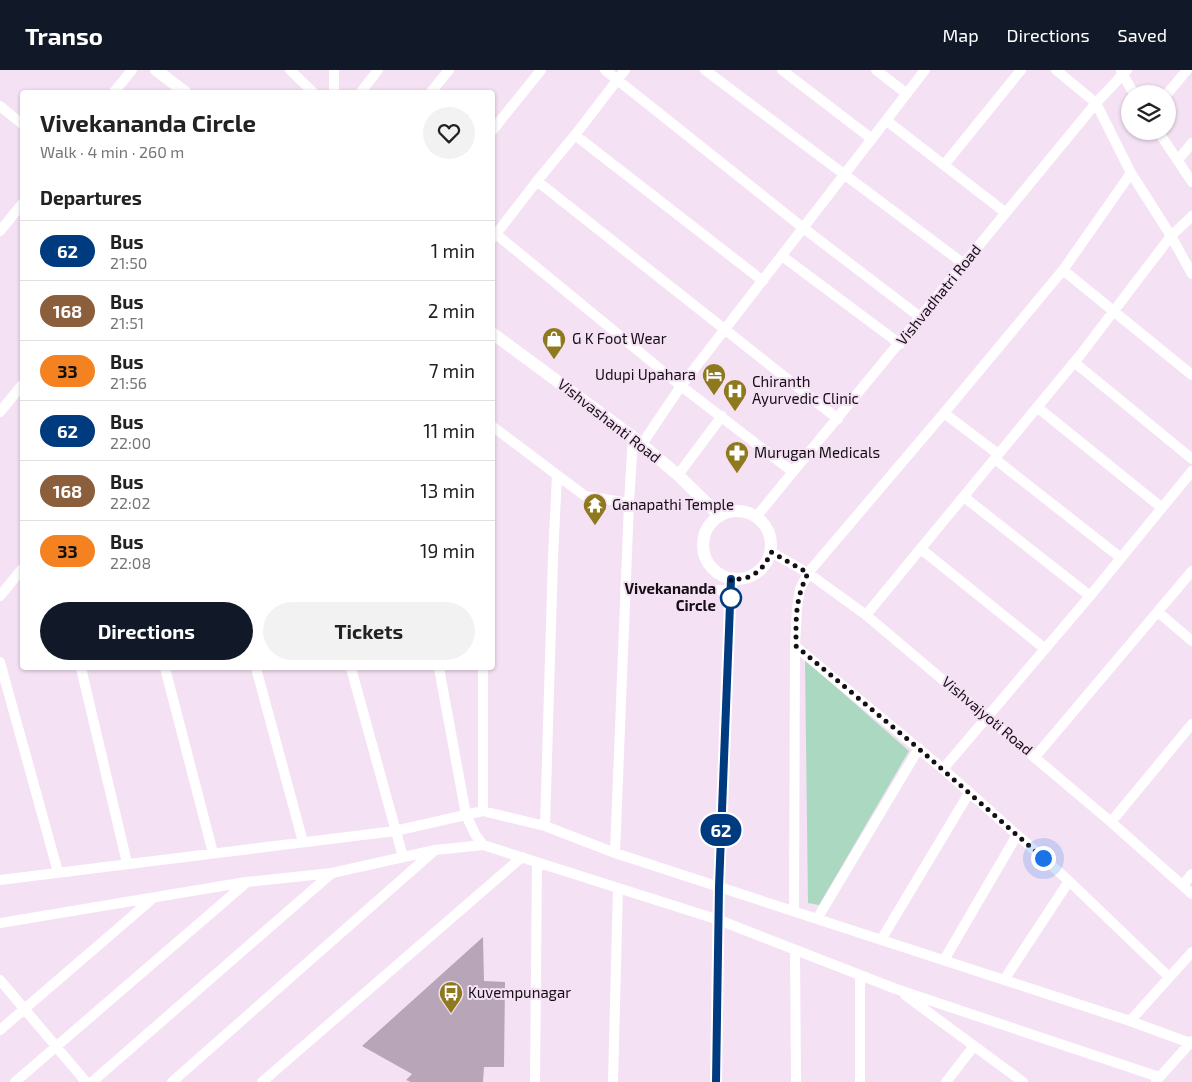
<!DOCTYPE html>
<html lang="en">
<head>
<meta charset="utf-8">
<style>
  :root { --surface:#fff; --page:#f2f2f2; --text:#222; --muted:#767676; --line:#e0e0e0; --accent:#111827 }
  body { margin:0; font-family:"Exo 2",sans-serif; background:var(--page); color:var(--text); height:100vh; display:flex; flex-direction:column; font-size:19px; white-space:nowrap }
  * { box-sizing:border-box; margin:0 }
  p { font-size:16px; color:var(--muted) }
  .icon { flex:none; width:28px; height:28px; fill:none; stroke:currentColor; stroke-width:2; stroke-linecap:round; stroke-linejoin:round }
  .map { position:relative; flex:1; overflow:hidden }
  .panel { position:absolute; left:20px; top:20px; width:475px; height:580px; display:flex; flex-direction:column; background:var(--surface); border-radius:5px; box-shadow:0 1px 4px #0004 }
  .panel>* { flex:none }
  .badge { padding:0 10px; border-radius:16px; font-size:18px; line-height:32px }
  .tools { position:absolute; left:1121px; top:15px; display:grid; gap:10px }
  .tools a { display:grid; place-items:center; width:55px; height:55px; border-radius:50%; background:var(--surface); box-shadow:0 1px 4px #0004; font-size:25px }
  .you { position:absolute; width:25px; height:25px; margin:-12px; border:4px solid #fff; border-radius:50%; background:#1a73e8; box-shadow:0 0 0 8px #1a73e833 }
  .map>.badge { position:absolute; translate:-50% -50%; box-shadow:0 0 0 2px #fff }
  h2 { padding:0 20px; font-size:19px; line-height:45px }
  .round { display:grid; place-items:center; flex:none; width:52px; height:52px; border-radius:26px; background:var(--page) }
  .overview { display:flex; align-items:center; justify-content:space-between; height:85px; padding:0 20px }
  h1 { font-size:24px; font-weight:700; line-height:38px }
  .cta { display:flex; gap:10px; margin-top:auto; padding:10px 20px }
  .cta a { flex:1; height:58px; border-radius:30px; background:var(--accent); color:#fff; font-size:20px; font-weight:700; line-height:58px; text-align:center }
  .cta a+a { background:var(--page); color:var(--text) }
  ul { padding:0; list-style:none }
  li { display:flex; align-items:center; gap:15px; height:60px; padding:0 20px; border-top:1px solid var(--line) }
  li div { flex:1 }
  li b { display:block; font-size:19px }
  li em { font-style:normal }
  li .badge { min-width:55px; font-weight:700; text-align:center }
  header { display:flex; align-items:center; gap:30px; box-sizing:border-box; height:70px; padding:0 25px; background:var(--accent); color:#fff }
  header strong { font-size:24px }
  nav { display:flex; gap:28px; margin-inline-start:auto; font-size:18px }
  .map>svg:first-child { display:block }
</style>
</head>
<body>
<header>
<strong>Transo</strong>
<nav><a>Map</a><a>Directions</a><a>Saved</a></nav>
</header>
<div class="map">
<svg width="1192" height="1012" viewBox="0 0 1192 1012">
  <rect width="100%" height="100%" fill="#f5e1f4"/>
  <path fill="#aad8c1" d="M805,590L909,681L819,835L808,833Z"/>
  <path fill="#b8a5b7" d="M483,867L484,911L505,912L504,997H484L483,1012H411L406,1010L412,1004L362,976Z"/>
  <g fill="none" stroke-linecap="round" stroke-linejoin="round">
    <path stroke="#fff" stroke-width="10" d="M290,0L313,22
      M334,0V22
      M605,0L802,157L920,247
      M705,0L964,194
      M782,0L872,69
      M876,0L907,24
      M1056,0L1096,33L1131,103L1171,166L1192,204
      M1121,1L1134,24
      M114,22L132,0
      M361,22L378,0
      M431,22L449,0
      M1167,24L1187,0
      M0,36L22,54
      M887,51L1006,143
      M492,61L541,0
      M1158,61L1192,112
      M575,65L763,211
      M1178,90L1192,73
      M944,95L1021,0
      M537,111L838,349
      M0,161L22,134
      M496,164L681,316L793,402
      M493,168L537,111L575,65L625,0
      M782,186L900,274
      M1063,200L1192,305
      M1074,292L1192,389
      M1037,337L1162,438
      M0,342L22,315
      M944,343L998,384
      M492,356L585,426L629,433
      M642,374L681,316L925,0
      M995,389L1121,488
      M678,405L722,346
      M964,427L1090,526
      M756,447L1096,33L1127,0
      M921,479L1044,578
      M771,482L808,503L866,545L1111,752L1192,824
      M625,519L731,520
      M0,526L22,499
      M1158,542L1192,571
      M866,545L1081,284L1171,166L1192,146
      M795,576L943,699L1069,811L1169,907
      M0,592L58,802
      M81,598L127,793
      M165,598L213,783
      M256,598L303,772
      M351,598L403,787
      M439,598L466,745L475,764L483,775
      M1035,687L1192,501
      M943,699L1090,526L1192,401
      M483,741V598
      M1111,752L1192,654
      M545,756L553,487L557,405
      M615,783L629,433L633,367
      M0,810L395,761L483,741L545,756L615,783L1130,951L1190,973
      M1183,815L1192,804
      M794,841L795,576L797,538L800,519L808,503L944,343L1063,200L1131,103
      M817,849L919,678
      M0,853L246,812L332,803L435,780L483,775L719,850L896,919L1159,1007
      M881,870L969,723
      M795,880L796,1012
      M944,890L1017,765
      M0,910L86,1012
      M1004,910L1069,811
      M905,925L1023,1012
      M1130,951L1192,882
      M0,960L151,830
      M1156,1011L1192,971
      M15,1012L246,813
      M92,1012L332,803
      M172,1012L434,781
      M262,1012L522,787
      M535,1012L537,792
      M613,1012L618,818
      M860,1012V905
      M946,1012L974,976"/>
    <path stroke="#fff" stroke-width="12" d="M156,0L185,22
      M492,263L633,367L678,405L720,446
      M703 475a34 34 0 1 1 68 0a34 34 0 1 1-68 0Z
      M716,1012L719,817L731,509"/>
  </g>
  <g fill="none" stroke-linecap="round" stroke-linejoin="round">
    <g stroke="#fff" stroke-width="11">
      <path id="line" d="M716,1012L719,817L731,509"/>
    </g>
    <use href="#line" stroke="#003b80" stroke-width="8"/>
    <path stroke="#150e15" stroke-width="5" stroke-dasharray="0 9" d="M731,528V509C751,511 764,500 771,482L808,503C795,529 796,548 796,576L918,678L1043,788"/>
  </g>
  <defs>
    <g id="shop-pin" transform="scale(1.25)"><path d="M0 17L-7.5 6A9.5 9.5 0 1 1 7.5 6Z" fill="#8e791e" stroke="#f5e1f4"/><path d="M-5-2.5h2.3a2.7 3.5 0 0 1 5.4 0H5L5.5 6h-11ZM-1.5-2.5h3a1.5 2.3 0 0 0-3 0Z" fill="#fff"/></g>
    <g id="hotel-pin" transform="scale(1.25)"><path d="M0 17L-7.5 6A9.5 9.5 0 1 1 7.5 6Z" fill="#8e791e" stroke="#f5e1f4"/><path d="M-6-4.5h1.5V1H6V5H4.5V3h-9V5H-6ZM-4 0a1.8 1.8 0 1 1 3.6 0ZM.5 0V-2.5h3Q6-2.5 6 0Z" fill="#fff"/></g>
    <g id="hospital-pin" transform="scale(1.25)"><path d="M0 17L-7.5 6A9.5 9.5 0 1 1 7.5 6Z" fill="#8e791e" stroke="#f5e1f4"/><path d="M-5-5h3v3.5h4V-5h3V5h-3V1.5h-4V5h-3Z" fill="#fff"/></g>
    <g id="pharmacy-pin" transform="scale(1.25)"><path d="M0 17L-7.5 6A9.5 9.5 0 1 1 7.5 6Z" fill="#8e791e" stroke="#f5e1f4"/><path d="M-2-6h4v4h4v4h-4v4h-4v-4h-4v-4h4Z" fill="#fff"/></g>
    <g id="temple-pin" transform="scale(1.25)"><path d="M0 17L-7.5 6A9.5 9.5 0 1 1 7.5 6Z" fill="#8e791e" stroke="#f5e1f4"/><path d="M0-6L5-2H3V0L6.5 2.5H4V6H1.5V3h-3V6H-4V2.5H-6.5L-3 0V-2H-5Z" fill="#fff"/></g>
    <g id="bus-pin" transform="scale(1.25)"><path d="M0 17L-7.5 6A9.5 9.5 0 1 1 7.5 6Z" fill="#8e791e" stroke="#f5e1f4"/><path d="M-5-6H5V4H4V6H2V4H-2V6H-4V4H-5ZM-3.5-4V0h7V-4ZM-3.5 1.2v1.5H-2V1.2ZM2 1.2v1.5H3.5V1.2Z" fill="#fff"/></g>
  </defs>
  <g fill-rule="evenodd">
    <use href="#shop-pin" x="554" y="269"/>
    <use href="#hotel-pin" x="714" y="305"/>
    <use href="#hospital-pin" x="735" y="321"/>
    <use href="#pharmacy-pin" x="737" y="383"/>
    <use href="#temple-pin" x="595" y="435"/>
    <use href="#bus-pin" x="451" y="923"/>
  </g>
  <circle fill="#fff" stroke="#003b80" stroke-width="2.5" cx="731" cy="528" r="10"/>
  <g text-anchor="middle" stroke-width="4" stroke-linejoin="round" paint-order="stroke">
    <g font-size="15" fill="#150e15" stroke="#f5e1f4">
      <text transform="translate(939 225) rotate(-51)" y="5">Vishvadhatri Road</text>
      <text transform="translate(609 351) rotate(38)" y="5">Vishvashanti Road</text>
      <text transform="translate(987 646) rotate(40)" y="5">Vishvajyoti Road</text>
    </g>
    <g font-size="15" fill="#150e15" stroke="#f5e1f4" text-anchor="start">
      <text x="572" y="274">G K Foot Wear</text>
      <text x="696" y="310" text-anchor="end">Udupi Upahara</text>
      <text x="752" y="317">Chiranth<tspan x="752" dy="17">Ayurvedic Clinic</tspan></text>
      <text x="754" y="388">Murugan Medicals</text>
      <text x="612" y="440">Ganapathi Temple</text>
      <text x="468" y="928">Kuvempunagar</text>
    </g>
    <g font-size="15" font-weight="bold" fill="#150e15" stroke="#f5e1f4" text-anchor="end">
      <text x="716" y="524">Vivekananda<tspan x="716" dy="17">Circle</tspan></text>
    </g>
  </g>
</svg>
<div class="tools">
<a><svg class="icon" aria-label="layers" viewBox="0 0 24 24"><path d="M12 4l9 5-9 5-9-5zM3 14l9 5 9-5"/></svg></a>
</div>
<div class="you" style="left:1043px;top:788px"></div>
<b class="badge" style="left:721px;top:760px;background:#003b80;color:#fff">62</b>
<section class="panel">
<div class="overview"><div><h1>Vivekananda Circle</h1><p>Walk · 4 min · 260 m</p></div><a class="round"><svg class="icon" aria-label="heart" viewBox="0 0 24 24"><path d="M12 20l-8-8c-3-5 5-10 8-4 3-6 11-1 8 4z"/></svg></a></div>
<h2>Departures</h2>
<ul>
<li><span class="badge" style="background:#003b80;color:#fff">62</span><div><b>Bus</b><p>21:50</p></div><em>1 min</em></li>
<li><span class="badge" style="background:#8b5e3c;color:#fff">168</span><div><b>Bus</b><p>21:51</p></div><em>2 min</em></li>
<li><span class="badge" style="background:#f58220;color:#111">33</span><div><b>Bus</b><p>21:56</p></div><em>7 min</em></li>
<li><span class="badge" style="background:#003b80;color:#fff">62</span><div><b>Bus</b><p>22:00</p></div><em>11 min</em></li>
<li><span class="badge" style="background:#8b5e3c;color:#fff">168</span><div><b>Bus</b><p>22:02</p></div><em>13 min</em></li>
<li><span class="badge" style="background:#f58220;color:#111">33</span><div><b>Bus</b><p>22:08</p></div><em>19 min</em></li>
</ul>
<div class="cta"><a>Directions</a><a>Tickets</a></div>
</section>
</div>
</body>
</html>
